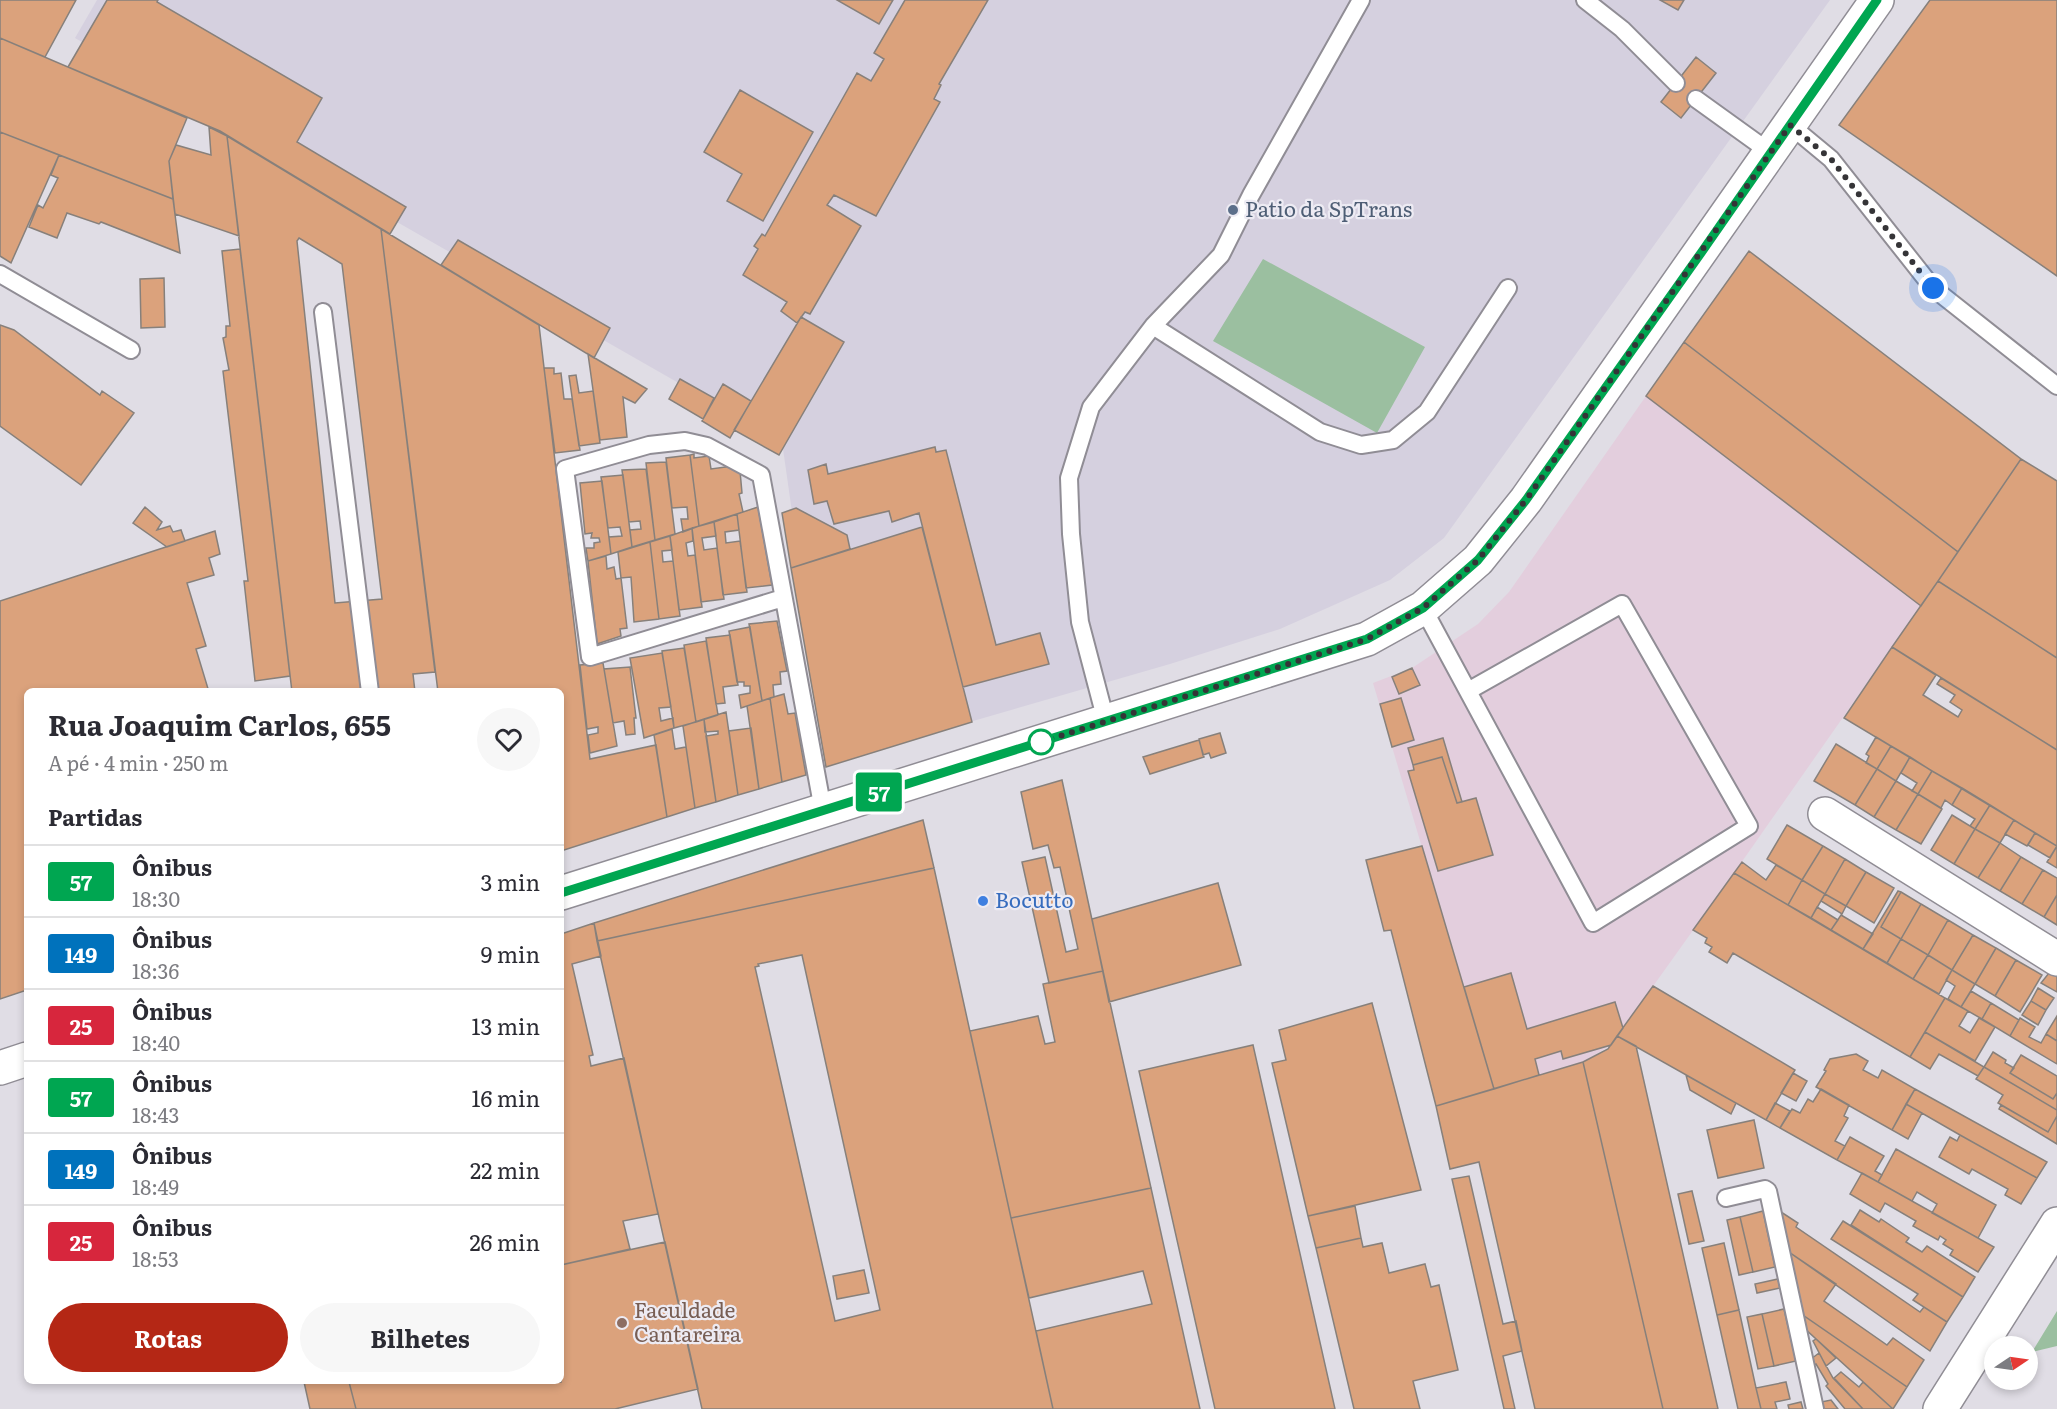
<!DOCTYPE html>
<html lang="pt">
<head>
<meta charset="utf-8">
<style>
  :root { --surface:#fff; --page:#f7f7f7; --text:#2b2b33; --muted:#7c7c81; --line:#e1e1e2; --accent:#b42715 }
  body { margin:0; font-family:Literata,serif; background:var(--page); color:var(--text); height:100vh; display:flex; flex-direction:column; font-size:22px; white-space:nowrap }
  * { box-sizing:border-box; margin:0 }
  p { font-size:20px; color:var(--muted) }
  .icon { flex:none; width:33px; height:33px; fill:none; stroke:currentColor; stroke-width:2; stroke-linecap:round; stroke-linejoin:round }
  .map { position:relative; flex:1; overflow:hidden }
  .sheet { position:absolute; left:24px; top:688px; width:540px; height:696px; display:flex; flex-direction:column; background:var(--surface); border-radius:9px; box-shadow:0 3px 9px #0003 }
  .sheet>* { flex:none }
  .badge { padding:0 12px; border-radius:4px; font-size:21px; line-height:39px }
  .needle { width:39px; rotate:77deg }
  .controls { position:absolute; left:1984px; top:1336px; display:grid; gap:12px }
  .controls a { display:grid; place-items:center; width:54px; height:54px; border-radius:50%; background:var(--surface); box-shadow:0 3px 9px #0003; font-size:30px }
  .you { position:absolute; width:30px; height:30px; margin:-15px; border:4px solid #fff; border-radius:50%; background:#1a73e8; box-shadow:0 0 0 9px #1a73e833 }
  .map>.badge { position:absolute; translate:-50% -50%; box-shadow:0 0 0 3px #fff }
  h2 { padding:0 24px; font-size:22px; line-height:54px }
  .round { display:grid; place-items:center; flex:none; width:63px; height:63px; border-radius:32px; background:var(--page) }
  .overview { display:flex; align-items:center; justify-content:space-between; height:102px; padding:0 24px }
  h1 { font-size:28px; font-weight:700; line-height:45px }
  .action { display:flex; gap:12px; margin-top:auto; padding:12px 24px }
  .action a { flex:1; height:69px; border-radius:36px; background:var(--accent); color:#fff; font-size:24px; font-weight:700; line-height:69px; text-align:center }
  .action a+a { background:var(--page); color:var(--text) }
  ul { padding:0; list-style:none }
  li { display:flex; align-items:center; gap:18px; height:72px; padding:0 24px; border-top:2px solid var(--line) }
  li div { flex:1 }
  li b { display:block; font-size:22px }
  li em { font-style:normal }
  li .badge { min-width:66px; font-weight:700; text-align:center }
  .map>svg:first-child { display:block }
</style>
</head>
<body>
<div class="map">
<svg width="2057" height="1409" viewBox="0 0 2057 1409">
  <rect width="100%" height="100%" fill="#e0dde5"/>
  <path fill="#d5d0df" d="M97,0H1830L1444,538L1390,580L1280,629L1170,664L828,763L782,442L75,38Z"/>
  <path fill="#e3cedd" d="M1646,396L1921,606L1734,873L1611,1045L1583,1062L1494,1089L1373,683L1412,668L1478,624L1509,592Z"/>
  <path fill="#9bbfa0" d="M1263,259L1425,347L1377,433L1213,341Z
    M2057,1311V1346L2032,1352Z"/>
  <path fill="#dba27c" stroke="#87807b" stroke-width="1.5" fill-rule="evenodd" d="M0,0H76L45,57L0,38Z
    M107,0H158L157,2L322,98L297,142L406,207L390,234L220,131L68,67Z
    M837,0H893L879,24Z
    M905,0H988L939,84L941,85L934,99L940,102L876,216L834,195L827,205L861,226L810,314L805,312L797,323L781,311L787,302L743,275L758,249L754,246L762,234L765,236L857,73L871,81L884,59L874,53Z
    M1660,0H1684L1678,10Z
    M1930,0H2057V276L1839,125Z
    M0,38L187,118L169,161L173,199L0,132Z
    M1696,57L1716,73L1681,118L1661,102Z
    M740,90L813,132L763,221L727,201L742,174L704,152Z
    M209,127L227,136L239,236L175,214L169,161L176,145L211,155Z
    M0,132L59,155L11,263L0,256Z
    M227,136L381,229L435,672L413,674L415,692H292ZM299,238L342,264L382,599L335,603L297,241Z
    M59,155L173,199L180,253L101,222L99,224L67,213L57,238L29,227L38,205L43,208L58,178L51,175Z
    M381,229L539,325L590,759L656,745L667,817L561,851V692H438Z
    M458,240L610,328L594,358L441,265Z
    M240,249L290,676L255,681L244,581H248L223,371L229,370L223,338L226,337V326H230L222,251Z
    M1749,251L2021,459L1958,552L1684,342Z
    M164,278L165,327L141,328L140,279Z
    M801,317L844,342L779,455L734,430Z
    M0,325L14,330L100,395L102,391L134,413L81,485L0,426Z
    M1684,342L1958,552L1921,606L1646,396Z
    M588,354L647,389L635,403L623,397L627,437L600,440Z
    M544,368H554V374L561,373L564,399H572L580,450L555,453Z
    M576,375L579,393L593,391L600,443L579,446L569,376Z
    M680,379L714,398L703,419L669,399Z
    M723,384L751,401L730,438L702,421Z
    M935,447L936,452L946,450L996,645L1040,633L1049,664L963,687L919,513L892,522L889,511L834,524L827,501L814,504L808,470L826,464L828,474Z
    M694,454V458L709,456L711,469L733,466L740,471L742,493L739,494L743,512L699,526L690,455Z
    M690,455L699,526L683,532L681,519H688L687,507L672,508L666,458Z
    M2021,459L2057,481V658L1938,581Z
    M666,462L675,534L655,540L646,463Z
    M646,469L655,540L632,547L630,530L641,529L640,521L629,522L622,470Z
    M623,475L632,547L611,554L609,537L622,536L620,527L608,528L601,477Z
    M602,481L611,554L588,561L586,548H594V543L600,542L599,538H591L592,533L585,534L580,483Z
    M145,507L162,522L157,530L170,526L173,532L181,530L185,541L167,547L133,523Z
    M758,507L772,585L746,588L737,514Z
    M796,508L847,535L850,549L791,568L782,513Z
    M737,514L739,530L725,532L726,543L740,541L747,592L723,595L714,522Z
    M714,522L716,536L702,538L704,550L717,548L724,599L701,602L692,528Z
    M922,527L972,722L826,767L791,568Z
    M692,528L693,541L686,543L688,556L695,555L702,607L679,610L670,536Z
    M215,531L220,554L209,558L214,575L187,583L206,646L196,649L209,692H27V990L0,999V601Z
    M670,536L672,550L662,551L663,562L673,561L680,616L659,619L650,542Z
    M650,542L659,619L634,622L631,577L621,578L618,552Z
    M606,556L607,569L614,567L616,579L621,578L627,628L620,629L621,636L597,644L588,561Z
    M1938,581L2057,658V750L1892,647Z
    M777,621L787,671L780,672L781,684L773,685L774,697L762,701L749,624Z
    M750,627L762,701L741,708L739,695L750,693V686H744V682H737L729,631Z
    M730,635L738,685L723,687L725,703L716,704L706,638Z
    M706,641L718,715L696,722L684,645Z
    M1892,647L1936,675L1923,695L1958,717L1962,710L1950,702L1955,695L1937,684L1941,678L2057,750V846L1844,718Z
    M684,648L696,722L674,728L662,651Z
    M662,653L671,707L659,708L661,721L673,718L674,728L644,738L630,658Z
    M603,663L617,746L590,753L588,735L598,733V727L587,729L580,665Z
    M630,667L636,718H634L635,734L626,735L624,721L613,723L604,669Z
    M1412,668L1420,685L1399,694L1392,677Z
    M784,694L788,714L795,713L806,775L782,782L770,698Z
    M770,698L782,782L759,789L747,706Z
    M1401,698L1414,740L1392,747L1380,704Z
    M726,712L738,795L716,802L706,736L718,734V731L705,732L704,719Z
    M704,719L716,802L695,808L683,726Z
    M751,728L759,789L738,795L729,731Z
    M672,729L675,749L686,747L695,808L667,817L654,735Z
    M1220,733L1226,753L1211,758L1209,753L1203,755L1199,739Z
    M1876,737L1891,746L1877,769L1866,763L1869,756L1866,754Z
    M1443,738L1462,802L1457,803L1442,757L1413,765L1408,748Z
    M1199,740L1204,757L1150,774L1143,757Z
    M1836,744L1877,769L1855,805L1814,781Z
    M1891,746L1910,757L1896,781L1877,769Z
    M1442,757L1457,803L1476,798L1493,855L1438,871L1408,771L1414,770L1413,765Z
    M1910,757L1932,771L1918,794L1912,791L1917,783L1901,773Z
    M1877,769L1896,781L1874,817L1855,805Z
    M1932,771L1962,788L1952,805L1945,800L1941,808L1918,794Z
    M1062,780L1103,971L1049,983L1022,862L1045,857L1066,952L1078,949L1060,867L1054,868L1048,845L1033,849L1021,792Z
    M1896,781L1918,794L1896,830L1874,817Z
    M1962,788L1990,805L1975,829L1970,826L1975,819L1952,805Z
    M1918,794L1942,809L1921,844L1896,830Z
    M1990,805L2014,820L2000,843L1975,829Z
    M1952,815L1975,829L1954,864L1931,850Z
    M923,820L934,868L597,941L594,923Z
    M2014,820L2035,833L2027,846L2005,834Z
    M1787,825L1823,846L1802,880L1767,859Z
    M1975,829L2000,843L1978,878L1954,864Z
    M2035,833L2057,846L2050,858L2028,845Z
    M2000,843L2021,857L2000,891L1978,878Z
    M1422,846L1494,1089L1436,1106L1391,930L1384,931L1366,860Z
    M1823,846L1845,859L1825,894L1802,880Z
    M2057,846V868L2047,862Z
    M2021,857L2043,870L2022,904L2000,891Z
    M1845,859L1866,872L1846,906L1825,894Z
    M1742,862L1766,880L1776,865L1802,880L1788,905L1734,873Z
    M934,868L1053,1409H702L597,941ZM802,955L880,1310L835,1321L755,967L759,966L758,964Z
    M2043,870L2057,878V895L2044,917L2022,904Z
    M1866,872L1894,888L1874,923L1846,906Z
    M1734,873L1945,998L1910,1057L1733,953L1727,963L1709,952L1712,947L1705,943L1707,938L1693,930Z
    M1802,880L1825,894L1811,918L1788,905Z
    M1218,883L1241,965L1109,1002L1092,919Z
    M1898,891L1901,892L1881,927L1901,939L1887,963L1863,949Z
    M1901,892L1921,904L1901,939L1881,927Z
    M1825,894L1846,906L1842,914L1821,901Z
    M2057,895V925L2044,917Z
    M1921,904L1948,920L1928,955L1901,939Z
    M1817,907L1838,920L1831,930L1811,918Z
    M1841,915L1873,934L1863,949L1831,930Z
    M1948,920L1973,935L1952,970L1928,955Z
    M594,923L601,956L572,964L593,1055L589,1056L591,1066L624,1058L658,1214L623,1221L630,1249L561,1265V934Z
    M1973,935L1996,948L1975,984L1952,970Z
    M1901,939L1928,955L1913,979L1887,963Z
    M1996,948L2016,960L1995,996L1975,984Z
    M1928,955L1952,970L1939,994L1913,979Z
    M2016,960L2042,975L2020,1012L1995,996Z
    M2053,968L2057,969V992L2041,983Z
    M1952,970L1975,984L1961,1007L1948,999L1955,986L1946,980Z
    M1103,971L1151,1188L1011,1218L970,1031L1038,1016L1045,1044L1055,1042L1043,984Z
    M1511,973L1527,1029L1615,1002L1623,1028L1611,1045L1563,1059L1561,1051L1535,1059L1539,1075L1494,1089L1464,987Z
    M1653,986L1795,1070L1766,1120L1617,1036Z
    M2038,988L2054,998L2046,1010L2031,1001Z
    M1971,991L1991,1003L1982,1019L1961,1007Z
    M1945,998L1968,1011L1959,1026L1970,1033L1979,1018L1995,1027L1975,1061L1925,1032Z
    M2031,1001L2046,1010L2038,1025L2022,1015Z
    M1372,1003L1421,1190L1308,1216L1272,1063L1286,1060L1279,1030Z
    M1991,1003L2019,1020L2010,1036L1982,1019Z
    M2057,1016V1041L2046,1034Z
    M2020,1018L2035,1027L2029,1037L2041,1043L2046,1034L2057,1041V1064L2010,1036Z
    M1925,1032L1984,1067L1978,1076L1939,1054L1930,1069L1910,1057Z
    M1617,1036L1636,1046L1718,1409H1663L1583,1062L1608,1049Z
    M1253,1045L1335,1409H1215L1139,1071Z
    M1993,1052L2006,1060L2005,1063L2014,1068L2010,1073L2053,1099L2057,1093V1110L1984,1067Z
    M1856,1054L1868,1061L1863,1070L1878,1078L1882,1070L1915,1089L1892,1130L1816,1087L1826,1071L1824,1070L1830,1059Z
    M2021,1055L2057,1076V1093L2053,1099L2010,1073Z
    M1583,1062L1663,1409H1535L1479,1162L1450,1169L1436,1106Z
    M1984,1067L2057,1110V1116L2048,1132L1998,1103L2003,1095L1976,1079Z
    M1793,1073L1807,1081L1796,1101L1781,1093Z
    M1686,1075L1736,1103L1731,1114L1690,1090Z
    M1821,1089L1849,1105L1844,1116L1848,1118L1835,1141L1845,1146L1837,1160L1780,1128L1792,1109L1800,1113L1808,1099L1813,1102Z
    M1915,1089L2047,1162L2037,1178L1960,1135L1906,1104Z
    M1775,1103L1790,1111L1780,1128L1766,1120Z
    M1906,1104L1922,1113L1908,1139L1892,1130Z
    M2001,1105L2048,1132L2057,1116V1144L1999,1109Z
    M1754,1120L1764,1168L1718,1178L1707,1130Z
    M1960,1135L2037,1178L2021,1204L2005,1195L2008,1189L1972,1169L1969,1174L1939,1157L1950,1137L1957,1141Z
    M1850,1137L1884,1156L1875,1171L1882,1175L1878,1182L1837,1160Z
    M1896,1149L1996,1205L1978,1238L1932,1213L1937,1204L1917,1192L1912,1201L1878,1182Z
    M1862,1173L1994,1247L1978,1272L1950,1255L1953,1250L1943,1244L1946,1240L1940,1236L1938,1240L1913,1226L1916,1221L1885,1203L1880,1212L1850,1194Z
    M1469,1176L1503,1324L1516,1321L1522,1351L1503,1356L1515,1409H1504L1452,1179Z
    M1151,1188L1200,1409H1053L1036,1331L1152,1304L1143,1271L1029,1298L1011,1218Z
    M1692,1191L1704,1241L1689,1244L1678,1194Z
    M1355,1206L1361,1238L1316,1248L1308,1216Z
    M1860,1210L1879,1222L1881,1219L1909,1238L1906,1242L1922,1252L1927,1246L1975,1277L1963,1297L1851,1225Z
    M1763,1211L1775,1267L1753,1272L1740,1217Z
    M1781,1212L1798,1223L1796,1227L1920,1312L1924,1307L1947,1322L1930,1351L1789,1252Z
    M1740,1217L1753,1272L1739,1275L1727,1220Z
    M1843,1221L1963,1297L1947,1322L1913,1300L1918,1294L1831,1239Z
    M1361,1238L1363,1247L1382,1243L1389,1273L1425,1264L1431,1287L1439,1285L1458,1370L1413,1381L1420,1409H1354L1316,1248Z
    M665,1242L698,1389L615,1409H356L349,1382H561V1265Z
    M1724,1243L1739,1310L1717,1315L1702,1248Z
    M1789,1252L1836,1284L1824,1301L1887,1345L1893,1338L1924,1360L1907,1387L1800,1313Z
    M864,1270L869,1293L837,1299L833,1276Z
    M1778,1279L1780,1288L1757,1293L1755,1284Z
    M1784,1309L1796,1361L1774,1366L1762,1314Z
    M1739,1310L1756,1388L1761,1409H1738L1717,1315Z
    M1800,1313L1907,1387L1893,1409L1803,1327Z
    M1762,1314L1774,1366L1758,1369L1747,1317Z
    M1816,1339L1836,1358L1826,1366L1813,1341Z
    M1819,1353L1833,1378L1863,1409H1845L1826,1386L1828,1384L1816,1364L1812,1366L1811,1359Z
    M1841,1372L1859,1387L1863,1382L1893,1409H1863L1834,1378Z
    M304,1382H349L356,1409H310Z
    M1786,1382L1790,1399L1775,1402L1777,1409H1761L1756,1388Z
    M1831,1400L1838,1409H1823L1821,1402Z
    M1801,1402L1803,1409H1789L1788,1405Z"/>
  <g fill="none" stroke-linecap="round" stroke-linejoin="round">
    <g stroke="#908d95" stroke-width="20">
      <path id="lane" d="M1585,0L1622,29L1676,83
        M1696,99L1771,153
        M1790,125L1831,159L1933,288L2057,386
        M0,274L131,350
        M323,312L370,692
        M1153,326L1320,432L1361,445L1393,440L1427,412L1508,288
        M783,598L590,657L565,469L649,445L685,441L707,446L761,475L823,810
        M1423,608L1593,923L1749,826L1622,604L1468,691
        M1106,721L1080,622L1071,534L1069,478L1091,407L1153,326L1221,255L1251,195L1361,0
        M1726,1198L1765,1189L1768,1191L1815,1409"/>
    </g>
    <g stroke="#908d95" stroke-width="36">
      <path id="street" d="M1825,814L2057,959"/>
    </g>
    <g stroke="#908d95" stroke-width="36">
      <path id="secondary" d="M561,893L1367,639L1423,608L1478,560L1526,500L1877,0
        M0,1068L27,1059
        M1940,1409L2057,1224"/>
    </g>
    <use href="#lane" stroke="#fff" stroke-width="16"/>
    <use href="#street" stroke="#fff" stroke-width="33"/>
    <use href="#secondary" stroke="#fff" stroke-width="33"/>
  </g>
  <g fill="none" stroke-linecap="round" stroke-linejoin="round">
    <g stroke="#fff" stroke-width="14">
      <path id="line" d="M561,893L1367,639L1423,608L1478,560L1526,500L1701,253L1877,0"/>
    </g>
    <use href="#line" stroke="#00a651" stroke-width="9"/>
    <path stroke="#353437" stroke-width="6" stroke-dasharray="0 10.8" d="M1041,742L1367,639L1423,608L1478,560L1526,500L1790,125L1831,159L1933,288"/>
  </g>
  <circle fill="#5c6f8a" stroke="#edebf3" stroke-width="2" cx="1233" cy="210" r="6"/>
  <circle fill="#fff" stroke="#00a651" stroke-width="3" cx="1041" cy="742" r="12"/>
  <circle fill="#3f7fe0" stroke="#edebf3" stroke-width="2" cx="983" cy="901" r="6"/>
  <circle fill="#8d6e63" stroke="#edebf3" stroke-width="2" cx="622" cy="1323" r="6"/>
  <g text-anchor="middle" stroke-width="4.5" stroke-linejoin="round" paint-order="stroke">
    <g font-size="21" fill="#4e5e75" stroke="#edebf3" text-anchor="start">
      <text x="1245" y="217">Patio da SpTrans</text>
    </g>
    <g font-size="21" fill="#366cbe" stroke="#edebf3" text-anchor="start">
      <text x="995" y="908">Bocutto</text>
    </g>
    <g font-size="21" fill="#785e54" stroke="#edebf3" text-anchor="start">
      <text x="634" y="1318">Faculdade<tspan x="634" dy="24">Cantareira</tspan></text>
    </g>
  </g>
</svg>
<div class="controls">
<a><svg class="needle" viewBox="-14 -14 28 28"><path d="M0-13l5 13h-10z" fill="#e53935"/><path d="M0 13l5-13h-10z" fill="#7c7c81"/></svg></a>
</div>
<div class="you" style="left:1933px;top:288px"></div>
<b class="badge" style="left:879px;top:792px;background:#00a651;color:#fff">57</b>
<section class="sheet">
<div class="overview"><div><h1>Rua Joaquim Carlos, 655</h1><p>A pé · 4 min · 250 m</p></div><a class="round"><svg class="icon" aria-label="heart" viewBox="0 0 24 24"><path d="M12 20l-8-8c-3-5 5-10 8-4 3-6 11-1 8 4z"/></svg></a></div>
<h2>Partidas</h2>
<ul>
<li><span class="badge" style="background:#00a651;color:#fff">57</span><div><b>Ônibus</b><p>18:30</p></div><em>3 min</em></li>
<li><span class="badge" style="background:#0072bc;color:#fff">149</span><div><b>Ônibus</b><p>18:36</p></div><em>9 min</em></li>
<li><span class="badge" style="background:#d7263d;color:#fff">25</span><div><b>Ônibus</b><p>18:40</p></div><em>13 min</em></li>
<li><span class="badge" style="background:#00a651;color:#fff">57</span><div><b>Ônibus</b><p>18:43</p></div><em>16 min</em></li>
<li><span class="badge" style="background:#0072bc;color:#fff">149</span><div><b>Ônibus</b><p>18:49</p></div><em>22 min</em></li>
<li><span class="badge" style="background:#d7263d;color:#fff">25</span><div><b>Ônibus</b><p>18:53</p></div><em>26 min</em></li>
</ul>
<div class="action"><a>Rotas</a><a>Bilhetes</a></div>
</section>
</div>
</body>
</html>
